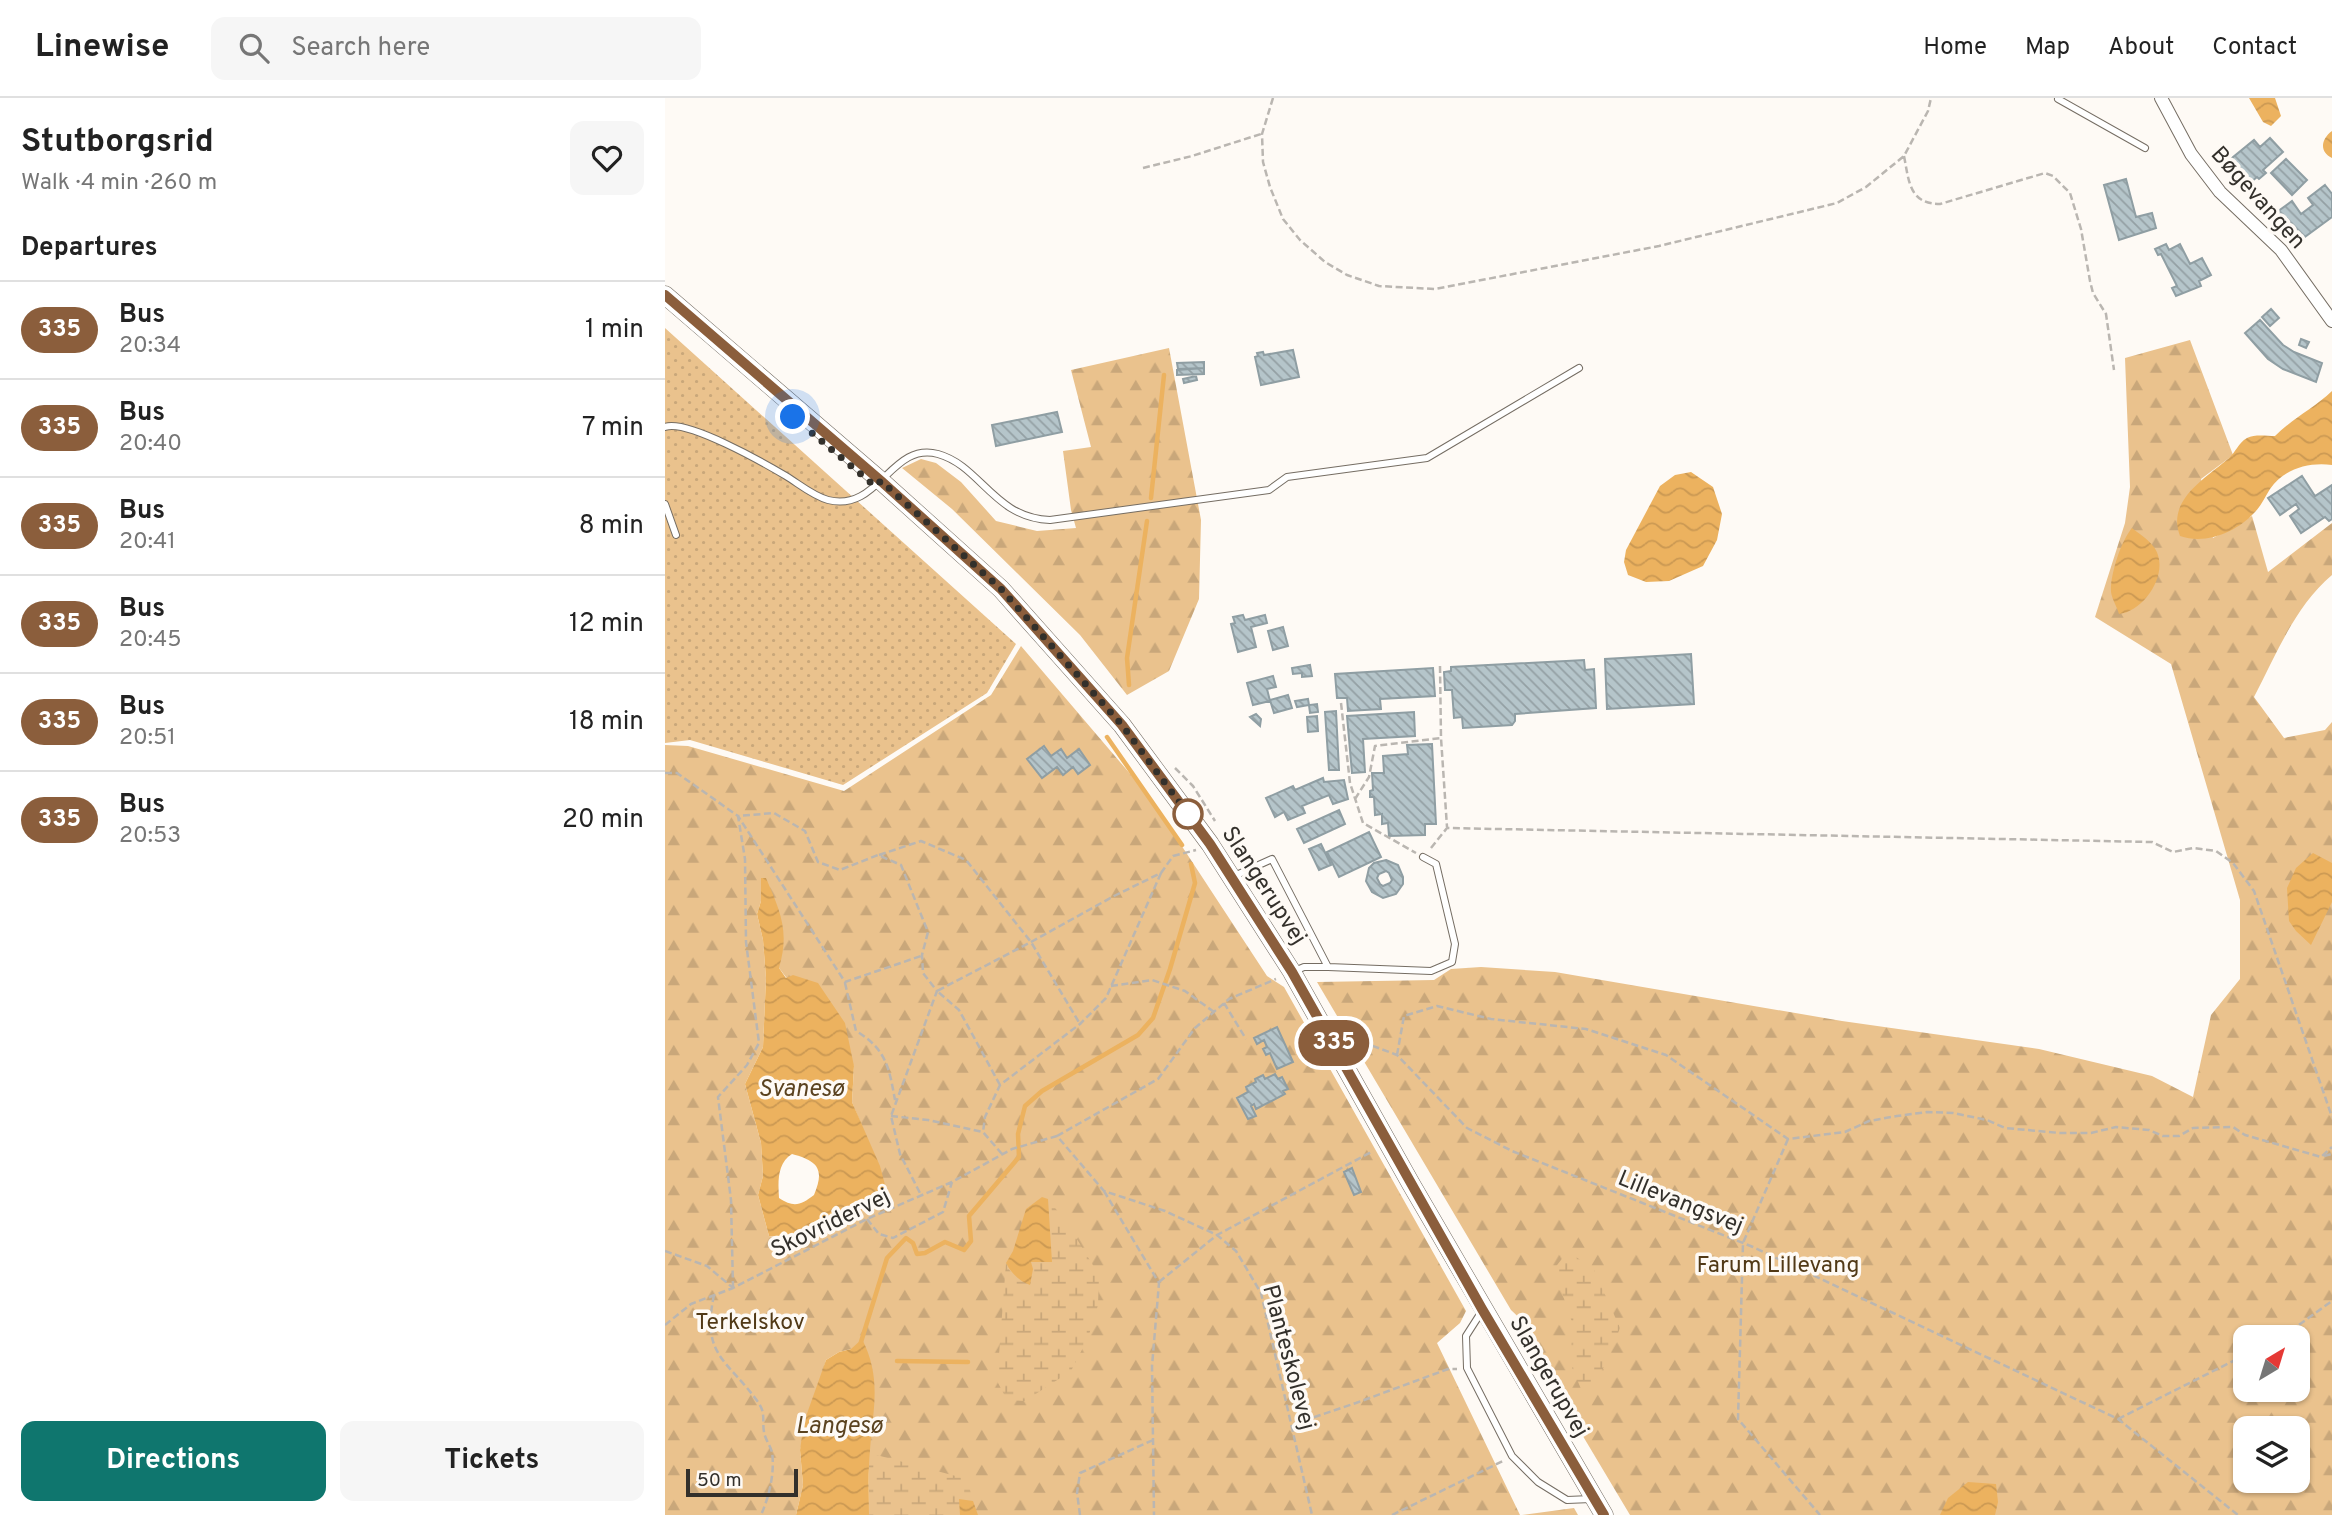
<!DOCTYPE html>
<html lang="en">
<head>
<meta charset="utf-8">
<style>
  :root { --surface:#fff; --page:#f6f6f6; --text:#222; --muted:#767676; --line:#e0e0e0; --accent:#0f766e }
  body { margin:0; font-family:Overpass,sans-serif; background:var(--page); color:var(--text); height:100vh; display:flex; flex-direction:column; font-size:26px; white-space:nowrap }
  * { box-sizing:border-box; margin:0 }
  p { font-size:23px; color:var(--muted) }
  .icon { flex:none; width:38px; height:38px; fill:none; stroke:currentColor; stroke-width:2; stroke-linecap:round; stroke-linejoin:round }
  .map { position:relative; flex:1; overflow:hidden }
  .panel { display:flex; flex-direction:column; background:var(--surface); width:665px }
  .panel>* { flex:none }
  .badge { padding:0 14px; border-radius:23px; font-size:24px; line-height:46px }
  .needle { width:46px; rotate:38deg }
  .controls { position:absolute; left:1568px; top:1227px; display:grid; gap:14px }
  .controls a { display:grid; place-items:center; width:77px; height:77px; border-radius:14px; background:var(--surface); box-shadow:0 2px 5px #0004; font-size:35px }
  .scale { position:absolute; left:21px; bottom:18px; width:112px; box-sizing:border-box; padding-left:7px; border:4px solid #33302b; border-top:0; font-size:19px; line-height:24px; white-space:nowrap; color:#33302b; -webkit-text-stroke:5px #fefaf5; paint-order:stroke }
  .you { position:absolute; width:35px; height:35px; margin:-18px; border:5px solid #fff; border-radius:50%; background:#1a73e8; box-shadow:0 0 0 10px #1a73e833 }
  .map>.badge { position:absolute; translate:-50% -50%; box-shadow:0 0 0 4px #fff }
  h2 { padding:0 21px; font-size:26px; line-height:63px }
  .round { display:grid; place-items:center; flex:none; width:74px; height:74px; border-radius:14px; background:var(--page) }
  .overview { display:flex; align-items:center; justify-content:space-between; height:119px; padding:0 21px }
  h1 { font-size:33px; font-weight:700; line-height:52px }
  .button { display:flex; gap:14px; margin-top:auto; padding:14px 21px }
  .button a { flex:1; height:80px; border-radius:14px; background:var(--accent); color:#fff; font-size:28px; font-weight:700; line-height:80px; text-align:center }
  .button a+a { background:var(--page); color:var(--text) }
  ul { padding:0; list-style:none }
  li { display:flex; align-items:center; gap:21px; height:98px; padding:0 21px; border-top:2px solid var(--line) }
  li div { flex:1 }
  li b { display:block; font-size:26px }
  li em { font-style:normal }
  li .badge { min-width:77px; font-weight:700; text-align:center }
  header { display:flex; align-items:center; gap:42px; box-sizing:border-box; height:98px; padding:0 35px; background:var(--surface); border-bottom:2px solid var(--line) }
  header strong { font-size:33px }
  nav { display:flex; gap:38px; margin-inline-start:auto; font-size:24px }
  .search { width:490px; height:63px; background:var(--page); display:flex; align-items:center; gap:18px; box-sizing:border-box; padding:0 24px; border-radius:14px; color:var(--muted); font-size:26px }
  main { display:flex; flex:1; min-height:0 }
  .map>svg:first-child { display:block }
</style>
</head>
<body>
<header>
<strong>Linewise</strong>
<div class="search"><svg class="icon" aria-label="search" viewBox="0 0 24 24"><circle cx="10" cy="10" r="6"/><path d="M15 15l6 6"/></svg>Search here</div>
<nav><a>Home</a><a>Map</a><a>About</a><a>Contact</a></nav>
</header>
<main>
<section class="panel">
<div class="overview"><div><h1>Stutborgsrid</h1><p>Walk · 4 min · 260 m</p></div><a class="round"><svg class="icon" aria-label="heart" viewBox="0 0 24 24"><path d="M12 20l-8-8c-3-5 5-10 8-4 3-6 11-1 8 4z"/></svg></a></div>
<h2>Departures</h2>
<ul>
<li><span class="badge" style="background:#8b5e3c;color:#fff">335</span><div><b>Bus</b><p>20:34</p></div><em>1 min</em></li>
<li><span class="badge" style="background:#8b5e3c;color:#fff">335</span><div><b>Bus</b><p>20:40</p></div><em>7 min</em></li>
<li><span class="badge" style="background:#8b5e3c;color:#fff">335</span><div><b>Bus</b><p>20:41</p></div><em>8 min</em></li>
<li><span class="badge" style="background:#8b5e3c;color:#fff">335</span><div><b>Bus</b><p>20:45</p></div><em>12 min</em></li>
<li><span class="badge" style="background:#8b5e3c;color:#fff">335</span><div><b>Bus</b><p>20:51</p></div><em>18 min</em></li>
<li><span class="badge" style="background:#8b5e3c;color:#fff">335</span><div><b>Bus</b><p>20:53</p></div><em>20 min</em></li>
</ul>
<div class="button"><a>Directions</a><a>Tickets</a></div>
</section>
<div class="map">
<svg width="1667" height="1417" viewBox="0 0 1667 1417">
  <defs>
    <pattern id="green-dots" width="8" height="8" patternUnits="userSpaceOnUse" patternTransform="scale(1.75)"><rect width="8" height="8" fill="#eac28d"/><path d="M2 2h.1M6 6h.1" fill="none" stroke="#c9a77a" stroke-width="1.8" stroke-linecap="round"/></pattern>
    <pattern id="forest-firs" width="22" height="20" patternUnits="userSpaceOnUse" patternTransform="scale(1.75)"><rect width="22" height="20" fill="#eac28d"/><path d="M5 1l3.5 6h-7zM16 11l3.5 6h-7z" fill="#c9a77a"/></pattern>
    <pattern id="wetland-marsh" width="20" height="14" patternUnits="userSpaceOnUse" patternTransform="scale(1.75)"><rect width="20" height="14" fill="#eac28d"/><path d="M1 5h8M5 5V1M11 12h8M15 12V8" fill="none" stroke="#c9a77a"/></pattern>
    <pattern id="water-waves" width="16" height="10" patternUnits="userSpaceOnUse" patternTransform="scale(1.75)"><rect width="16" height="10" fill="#ecb25f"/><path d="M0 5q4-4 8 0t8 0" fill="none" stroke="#cb9953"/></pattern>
    <pattern id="building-back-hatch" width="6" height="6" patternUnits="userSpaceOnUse" patternTransform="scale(1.75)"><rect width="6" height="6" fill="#b5c5ca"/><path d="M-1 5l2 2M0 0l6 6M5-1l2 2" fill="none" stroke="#94a0a4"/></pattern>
  </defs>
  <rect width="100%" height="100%" fill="#fefaf5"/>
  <path fill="url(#green-dots)" d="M0,230L351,546L322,595L178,687L25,642L0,645Z"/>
  <path fill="url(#forest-firs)" fill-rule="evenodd" d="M1525,242L1568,357L1536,381L1548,440L1587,418L1603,474L1667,425V477C1630,508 1611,557 1589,599L1619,640L1660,632L1667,624V1417H965L891,1293L876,1251L866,1231L846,1212L652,884L769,882L786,871L816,869L890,874L1177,923L1374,951L1487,978L1528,999L1546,917L1575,881V802L1506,566L1430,519L1460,425L1465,389L1460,260ZM1580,1239H1633V1292H1580ZM1580,1330H1633V1382H1580Z
    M504,250L536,422L534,501L504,573L462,597L415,537L287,411L237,370L256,361L271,365L296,384L331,423L372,433L411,430L406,412L398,353L426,349L406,272Z
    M356,548L484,698L602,878L619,889L801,1213L795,1225L772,1245L855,1417H204V1355L186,1251L174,1254L161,1262L135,1352L138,1387L131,1417H0V647L23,648L179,693L326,597ZM96,781L114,870L189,968L187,1004L198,1031L121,1140L104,1138L93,1097L98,1078L96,1045L80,986L98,949L101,880L98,842L92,816L96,803Z
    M909,1410L913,1417H857Z"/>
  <path fill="url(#wetland-marsh)" d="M383,1101L402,1125L434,1177L433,1207L423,1240L406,1273L360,1303L342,1302L332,1283L341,1165L345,1173L358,1184L367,1183L366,1164H387Z
    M903,1153L929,1172L955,1230L942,1264L926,1290L916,1291L906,1267L907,1224L889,1171Z
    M204,1355L302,1381L308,1403L295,1401V1417H204Z"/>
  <path fill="url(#water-waves)" fill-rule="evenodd" d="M1584,0H1610L1616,18L1606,28L1598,24Z
    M1667,33V60C1654,54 1656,41 1667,33Z
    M1667,293V367C1643,364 1619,371 1605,391C1600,399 1596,408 1590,414C1572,434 1541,447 1515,438C1501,402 1541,380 1564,360C1571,354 1573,345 1582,340C1590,336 1601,338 1610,338C1627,321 1649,310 1667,293Z
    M1026,374L1048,389L1057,416L1052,442L1038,468L1004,483L981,484L963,477L959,464L961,452L995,388L1010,377Z
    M1467,430C1473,435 1483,441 1488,448C1507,471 1481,513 1454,516C1452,509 1447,501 1446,494C1445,477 1456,443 1467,430Z
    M1648,755L1667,765V804L1646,847L1631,833L1624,823L1622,790L1631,770Z
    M96,780H101C115,813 125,833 114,870L121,880L128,877L153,885L180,925L189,968L187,1004L215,1068L223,1098L185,1119L141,1139L104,1138L93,1097L98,1078L96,1045L80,986L98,949L101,880L98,842L92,816L96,803ZM127,1056C153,1063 160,1071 149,1097C136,1107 129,1110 114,1100C113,1084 112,1065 127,1056Z
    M377,1099L383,1101L387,1164H366L368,1171L365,1187C354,1183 346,1175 341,1165L348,1153L361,1111Z
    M197,1241C217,1280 208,1311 205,1352C203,1373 204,1395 204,1417H131L138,1387L135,1352L139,1324L161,1262L174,1254L186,1251Z
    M1303,1384L1331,1386L1333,1404L1330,1417H1275L1283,1400Z
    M294,1401L308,1403L313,1417H295Z"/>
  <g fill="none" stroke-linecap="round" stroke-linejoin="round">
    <path stroke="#ecb25f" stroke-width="4.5" d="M486,400L499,277
      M464,587L462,560L482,423
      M442,639L517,747
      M196,1244L222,1160L241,1140L248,1145L252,1156L260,1155L280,1144L299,1152L306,1143L304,1118L354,1059L353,1036L360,1008L377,993L473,937L488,920L505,871L530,785L526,766
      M232,1263L303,1264"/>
  </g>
  <path fill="url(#building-back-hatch)" stroke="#8f9ea3" stroke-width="2" fill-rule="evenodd" d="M1605,40L1618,54L1598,72L1601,75L1594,81L1592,79L1586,84L1567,60L1589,42L1595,49Z
    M1621,61L1642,82L1627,97L1606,75Z
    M1461,81L1471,119L1487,115L1491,130L1454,142L1439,87Z
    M1660,87L1667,96V119L1637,141L1627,126L1623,129L1612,114L1627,103L1636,116L1648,107L1643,100Z
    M1501,146L1504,152L1515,146L1525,166L1537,160L1546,177L1534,183L1536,188L1511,198L1507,190L1512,188L1496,156L1493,157L1490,151Z
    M1606,211L1614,220L1605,228L1597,219Z
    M1595,222L1618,247L1629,254L1657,265L1651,284L1618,271L1603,261L1580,235Z
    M1636,241L1644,244L1641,250L1634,247Z
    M628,252L634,279L596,287L590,259L593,258L592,255L598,254L599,257Z
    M539,264V270L513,271L512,265Z
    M539,270V276L512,277V272Z
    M531,278L532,282L519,285L518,281Z
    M392,314L397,334L331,348L327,327Z
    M1637,378L1650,398L1667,387V421L1664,423L1660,419L1636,435L1625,418L1634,411L1631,406L1615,417L1603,400Z
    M578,517L580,522L600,517L602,525L586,529L591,549L573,554L566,526L570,525L568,519Z
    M618,529L623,548L608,552L603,533Z
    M1026,556L1029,606L942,611L940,561Z
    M919,562L920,572L929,571L931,610L850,616V623L847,627L798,630L797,619L789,620L787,592H780L779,574L786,573V569Z
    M645,567L647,578L637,579V575L628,576L627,570Z
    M768,570L770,598L715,601L716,611L683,613L682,600H672L670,576Z
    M608,578L611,589L602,591L605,603L588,607L582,585Z
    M623,597L627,610L609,615L605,602Z
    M643,601L644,607L632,609L630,603Z
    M652,606L653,614L645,615L644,607Z
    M671,613L674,672H664L660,614Z
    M749,614L750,638L698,641L700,674L687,675L682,618Z
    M591,616L596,621L595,628L585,619Z
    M652,618L653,633L643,634L642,619Z
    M767,646L771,726H760V737L724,738L723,725L717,726V716L710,717L709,699H705V693L708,692L707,675H719L718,658L743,656L742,647Z
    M379,648L386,658L396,651L402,660L414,651L425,667L413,676L408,669L398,677L392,669L377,680L362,661Z
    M658,680L659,684L679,682L683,701L668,706L664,697L637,708L640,715L623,722L619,714L610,719L601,700L628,688L630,692Z
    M674,712L680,726L639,745L632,731Z
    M704,734L716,759L674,779L662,754Z
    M656,746L666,767L654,772L644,751Z
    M721,762L733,767L738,779V786L731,796L718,800L707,794L701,783L704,770L709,765ZM721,773L724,775L727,782L725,785L718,788L715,786L712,780L714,776Z
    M612,929L628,964L612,971L605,955L601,957L598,951L602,949L599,942L592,946L589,940Z
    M610,976L613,981L617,979L623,991L618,993L620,996L591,1011L589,1006L586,1008L591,1018L583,1021L572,1000L583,994L581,989L591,984L590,981L598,977L600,981Z
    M687,1070L696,1094L689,1097L679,1074Z"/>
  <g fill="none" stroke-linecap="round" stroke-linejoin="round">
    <g stroke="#756d63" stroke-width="8">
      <path id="lane" d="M1393,1L1480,50
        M0,329C22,321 99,365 121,378C134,386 148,398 163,402C214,415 226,343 273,356C316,368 329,420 385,422L604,392L622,379L762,360L914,270
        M0,406L11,437
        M567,779L607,761L663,869L766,873L787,864L790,846L771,766L758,759
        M627,874L639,869H663
        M817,1213L801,1238L802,1270L847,1358L873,1384L902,1402L926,1401"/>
    </g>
    <g stroke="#756d63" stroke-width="14">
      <path id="street" d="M1496,0L1526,56L1555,94L1616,152L1667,223"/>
    </g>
    <g stroke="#756d63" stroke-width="19">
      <path id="secondary" d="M0,197L216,383L336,491L457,627L545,746L627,874L746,1086L939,1417"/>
    </g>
    <path stroke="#bab6b1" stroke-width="2.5" stroke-dasharray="7 3.5" stroke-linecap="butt" d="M608,0L597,36L598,64L605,89L618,121L635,142L660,164L682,177L714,188L770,191L994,148L1172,105L1201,89L1239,58L1263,13L1266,0
      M1239,58C1244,83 1244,106 1275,106L1380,75L1388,78L1405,95L1416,131L1425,183L1428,195L1441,216L1449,272
      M478,70L527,58L596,36
      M775,568L776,640L782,729
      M676,605L685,685L698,725L751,755
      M510,670L528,688L550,723
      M0,675H12L73,718L180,884L256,858
      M690,701L704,679L710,648L776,640
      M766,750L782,730L1487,744L1508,754L1528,750L1551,753L1568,765L1589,793L1667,1019
      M214,757L256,743L301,762L366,844L415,926
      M180,885L191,933C221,951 224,969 230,1002
      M446,888L487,882L520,893L549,914
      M559,905L581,941
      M688,950L700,945L732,957L802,1030L847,1053L1088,1149L1453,1321L1573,1417
      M732,957L739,918L772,908L826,921L921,931L1001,957L1123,1041L1180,1034L1204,1023L1232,1018L1262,1014L1288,1015L1322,1022L1340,1030L1395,1035H1426L1451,1029L1484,1032L1498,1038H1514L1528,1030L1568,1029L1580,1037L1656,1059L1667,1049
      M335,987L294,912L272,893L366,844L449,798L496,775L508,758L531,752
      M226,1018L263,1022L318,1034
      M392,1038L493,981L530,930L564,901L611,881
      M1123,1041L1078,1145L1073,1321L1155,1417
      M337,1056L318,1034L320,1019L335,987L415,926L441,900L496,775
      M1659,1058L1667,1056
      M439,1093L494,1185L487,1268L489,1417
      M202,1121L214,1136L228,1140L278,1114L287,1084
      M0,1153L42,1168L68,1190
      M494,1184L552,1137L708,1053
      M68,1190L66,1102L53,999L82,967L94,945L81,844L80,761L73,718L109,715L140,733L153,764L175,772L213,757L236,767L263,834L257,857L258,875L272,893L226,1018L235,1056L256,1097
      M49,1197C36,1258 62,1261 93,1304C101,1315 97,1323 99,1334C100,1341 105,1347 107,1354C110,1375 104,1399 96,1417
      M0,1227L26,1206L68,1190L202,1121L287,1084L347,1051L392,1038L439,1093L500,1113L552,1137L571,1153L596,1195L647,1417
      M853,1234L872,1261L877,1276
      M1617,1239L1667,1203
      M1453,1321L1580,1257
      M629,1326L691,1305L783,1271H792
      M415,1417L412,1395L415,1375L488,1342
      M727,1417L838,1363"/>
    <use href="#lane" stroke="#fff" stroke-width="6"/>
    <use href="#street" stroke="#fff" stroke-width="12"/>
    <use href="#secondary" stroke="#fff" stroke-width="18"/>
  </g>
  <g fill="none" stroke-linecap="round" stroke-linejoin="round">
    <g stroke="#fff" stroke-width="16">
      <path id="line" d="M0,197L216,383L336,491L457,627L545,746L627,874L817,1211L939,1417"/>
    </g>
    <use href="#line" stroke="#8b5e3c" stroke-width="10"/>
    <path stroke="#33302b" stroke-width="7" stroke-dasharray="0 12.6" d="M128,319L210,388L216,383L336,491L457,627L523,716"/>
  </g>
  <circle fill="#fff" stroke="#8b5e3c" stroke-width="3.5" cx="523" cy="716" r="14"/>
  <g text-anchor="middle" stroke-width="7" stroke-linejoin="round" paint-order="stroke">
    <g font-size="23" fill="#33302b" stroke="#fefaf5">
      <text transform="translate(1594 99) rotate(48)" y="8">Bøgevangen</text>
      <text transform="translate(600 787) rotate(57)" y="8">Slangerupvej</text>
      <text transform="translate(1016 1103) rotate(22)" y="8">Lillevangsvej</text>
      <text transform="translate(165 1124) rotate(-26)" y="8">Skovridervej</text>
      <text transform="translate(625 1259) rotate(75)" y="8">Planteskolevej</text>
      <text transform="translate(885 1278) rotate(60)" y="8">Slangerupvej</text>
    </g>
    <g font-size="23" fill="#513916" stroke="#fefaf5">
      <text x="1113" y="1174">Farum Lillevang</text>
      <text x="85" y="1231">Terkelskov</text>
    </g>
    <g font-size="24" font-style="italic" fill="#5b4320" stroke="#fefaf5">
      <text x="136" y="998">Svanesø</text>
      <text x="174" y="1335">Langesø</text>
    </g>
  </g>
</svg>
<div class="controls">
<a><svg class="needle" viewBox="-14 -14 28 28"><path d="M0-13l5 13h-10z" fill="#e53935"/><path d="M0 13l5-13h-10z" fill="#767676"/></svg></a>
<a><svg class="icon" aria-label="layers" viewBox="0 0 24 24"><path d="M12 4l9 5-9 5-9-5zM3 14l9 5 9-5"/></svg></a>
</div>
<div class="scale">50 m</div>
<div class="you" style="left:128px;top:319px"></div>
<b class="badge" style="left:669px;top:945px;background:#8b5e3c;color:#fff">335</b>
</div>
</main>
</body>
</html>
